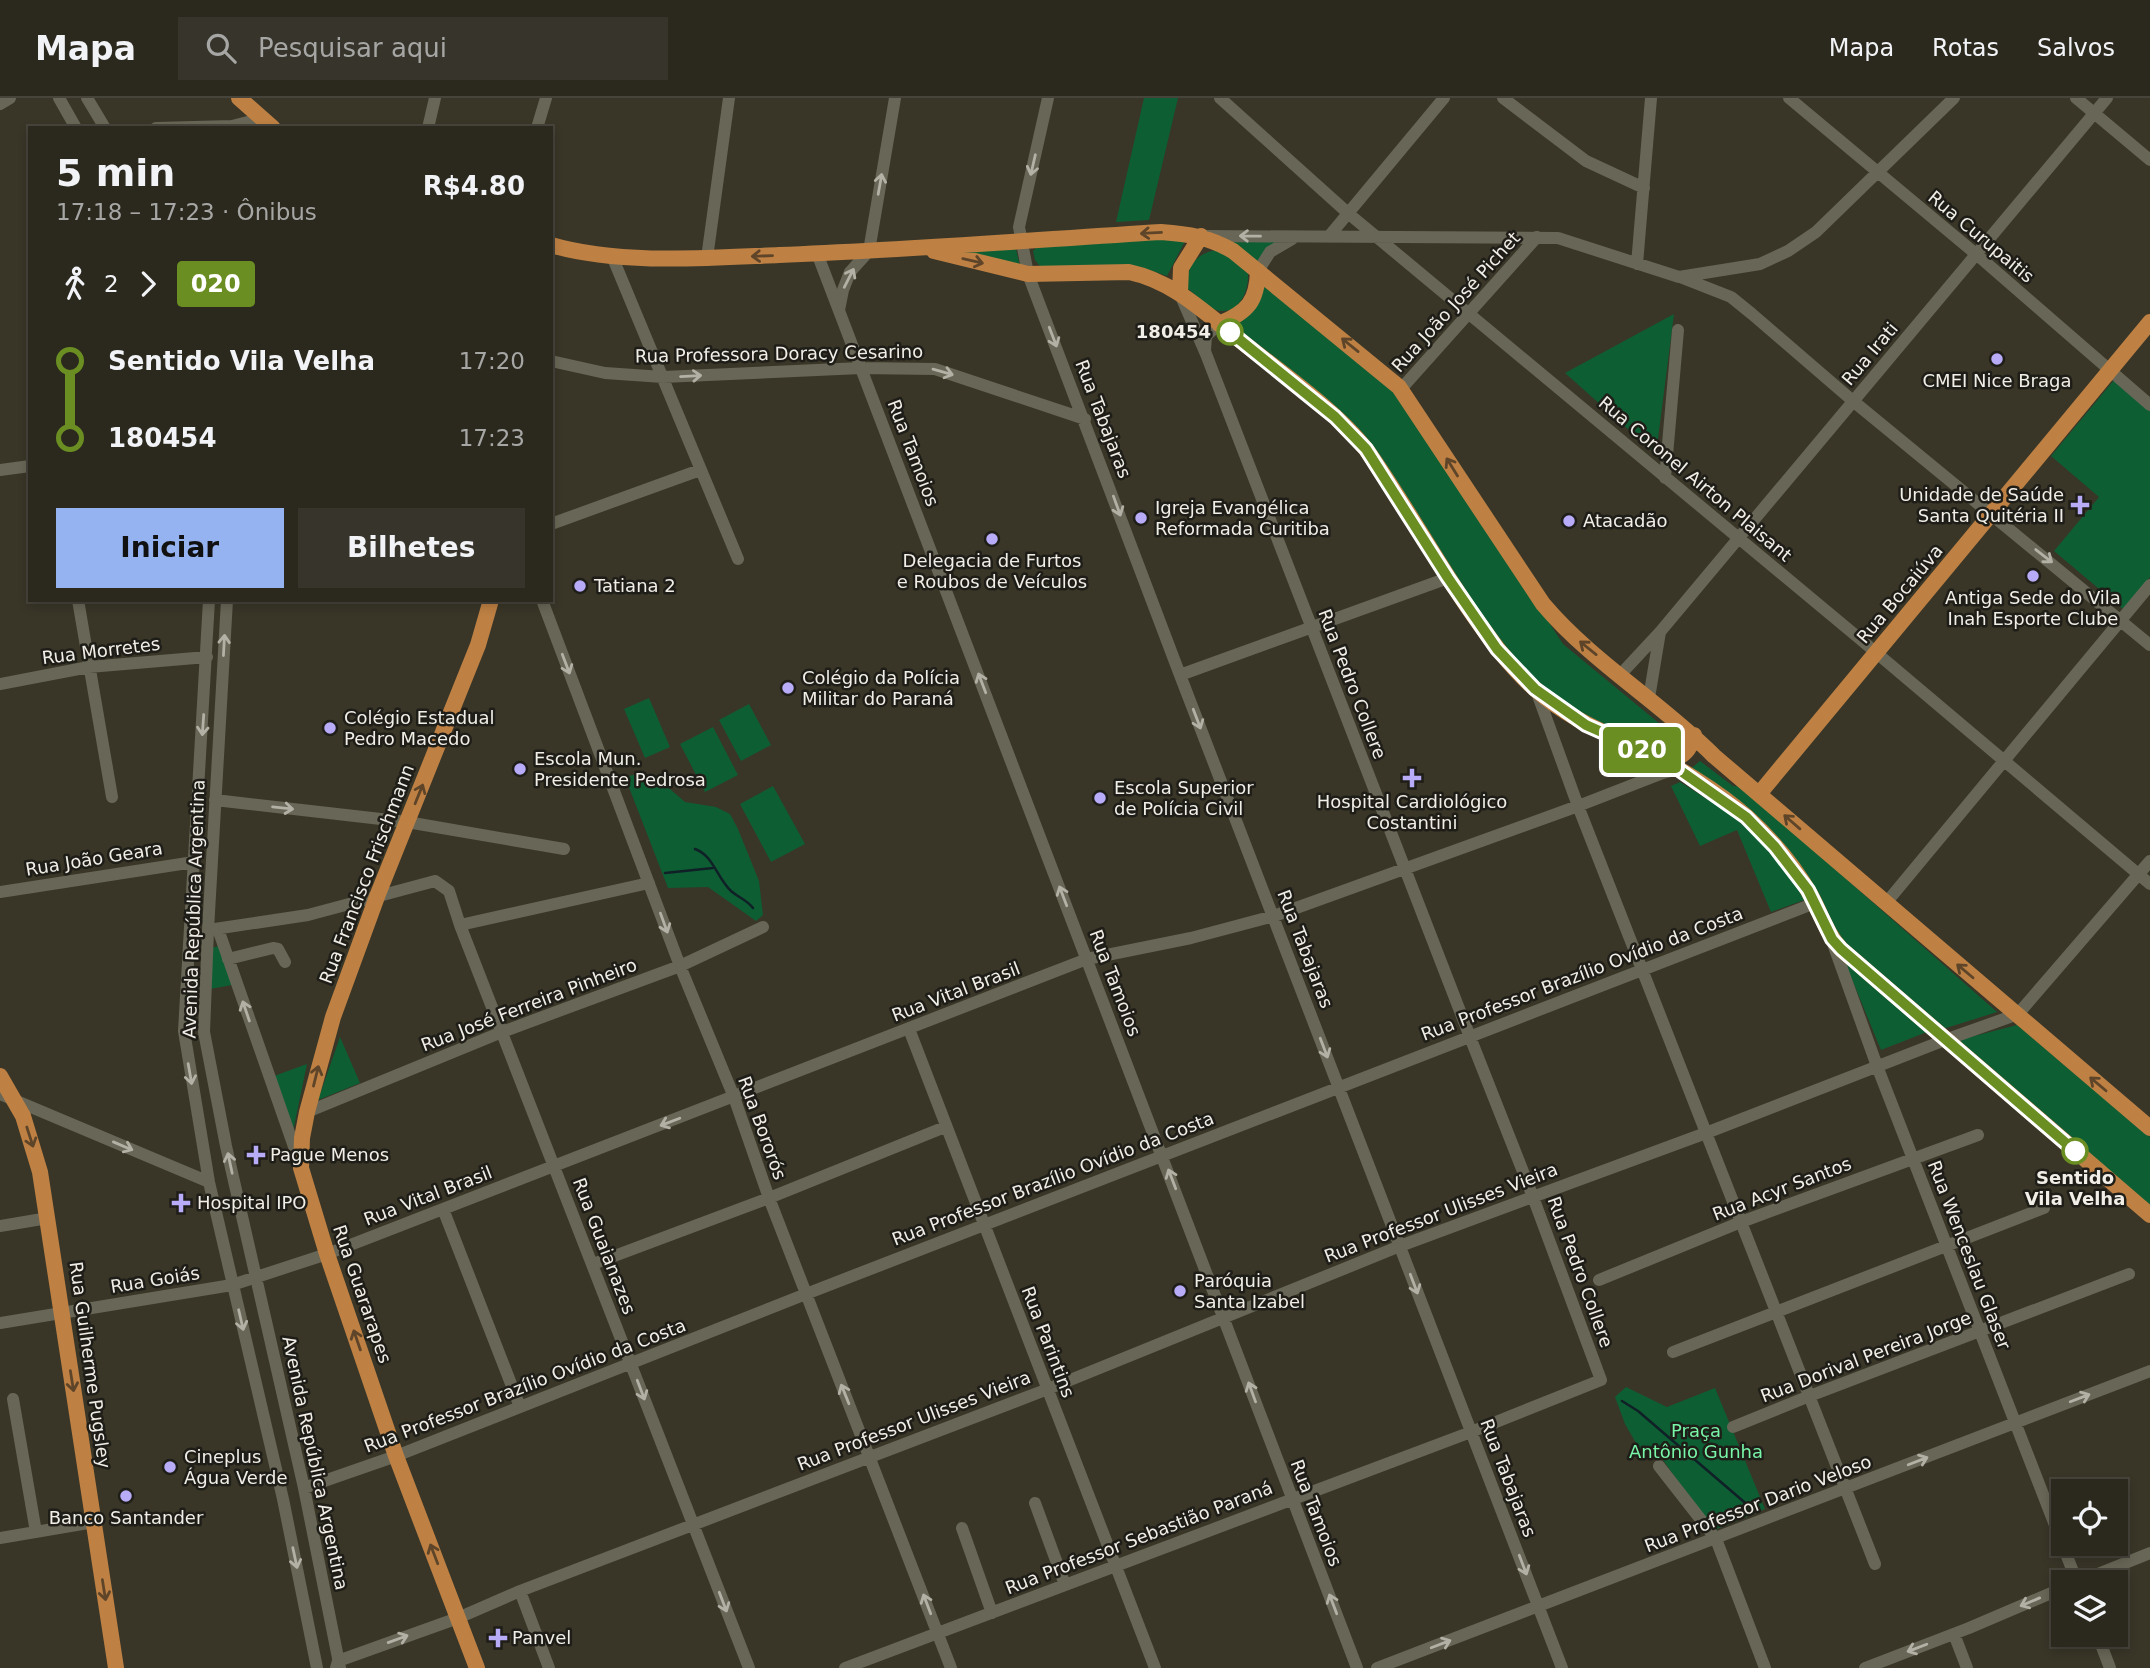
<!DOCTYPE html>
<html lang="pt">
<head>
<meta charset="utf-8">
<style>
  :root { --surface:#2b281e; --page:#37342b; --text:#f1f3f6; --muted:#a6a6a4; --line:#47443c; --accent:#95b2f1 }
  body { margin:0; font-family:"DejaVu Sans",sans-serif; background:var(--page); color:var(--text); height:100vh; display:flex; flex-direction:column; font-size:26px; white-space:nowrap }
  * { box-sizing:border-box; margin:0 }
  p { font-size:23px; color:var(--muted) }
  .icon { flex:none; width:38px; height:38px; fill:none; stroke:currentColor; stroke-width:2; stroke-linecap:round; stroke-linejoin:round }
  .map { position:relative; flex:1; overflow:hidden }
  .side { position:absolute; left:28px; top:28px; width:525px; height:476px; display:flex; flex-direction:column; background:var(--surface); border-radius:0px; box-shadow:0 4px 10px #0003,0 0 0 2px var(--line) }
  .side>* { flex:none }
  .badge { padding:0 14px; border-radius:5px; font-size:24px; line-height:46px }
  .fabs { position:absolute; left:2051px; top:1381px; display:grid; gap:14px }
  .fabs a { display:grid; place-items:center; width:77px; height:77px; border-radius:0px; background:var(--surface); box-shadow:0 4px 10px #0003,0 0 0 2px var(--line); font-size:35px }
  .map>.badge { position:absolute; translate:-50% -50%; box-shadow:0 0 0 4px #fff }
  .legs { display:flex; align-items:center; gap:10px; height:77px; padding:0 28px; font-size:23px }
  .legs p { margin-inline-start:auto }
  .head { display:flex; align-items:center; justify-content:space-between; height:119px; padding:0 28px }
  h1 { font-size:38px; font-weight:800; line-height:52px }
  .button { display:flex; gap:14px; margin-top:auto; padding:14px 28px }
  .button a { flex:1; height:80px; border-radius:0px; background:var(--accent); color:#111; font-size:28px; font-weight:800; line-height:80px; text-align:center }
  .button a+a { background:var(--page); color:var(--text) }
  ul { padding:0 28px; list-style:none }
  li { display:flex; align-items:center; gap:24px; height:77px; font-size:26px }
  li i { display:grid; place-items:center; width:10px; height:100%; margin:0 9px; background:currentColor }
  li i::after { content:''; width:18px; height:18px; margin:-9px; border:5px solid; border-radius:50%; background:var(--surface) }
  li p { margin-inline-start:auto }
  li:first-child i { background:linear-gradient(#0000 50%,currentColor 0) }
  li:last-child i { background:linear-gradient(currentColor 50%,#0000 0) }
  header { display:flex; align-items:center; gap:42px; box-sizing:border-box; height:98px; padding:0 35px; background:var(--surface); border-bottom:2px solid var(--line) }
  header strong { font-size:33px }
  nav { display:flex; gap:38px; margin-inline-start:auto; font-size:24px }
  .search { width:490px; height:63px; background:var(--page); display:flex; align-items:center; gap:18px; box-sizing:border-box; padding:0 24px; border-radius:0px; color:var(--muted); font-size:26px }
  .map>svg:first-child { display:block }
</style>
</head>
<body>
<header>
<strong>Mapa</strong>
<div class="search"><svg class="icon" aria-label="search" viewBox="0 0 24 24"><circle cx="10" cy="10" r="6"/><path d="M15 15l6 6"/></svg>Pesquisar aqui</div>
<nav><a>Mapa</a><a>Rotas</a><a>Salvos</a></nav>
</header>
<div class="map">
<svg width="2150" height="1570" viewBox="0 0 2150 1570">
  <rect width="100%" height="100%" fill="#393628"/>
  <path fill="#0e5e34" d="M1144,0H1178L1149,122L1116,124Z
    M1164,140L1185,143L1167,178L1141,169L1040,168L1035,162L1033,153L1038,148L1054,149L1055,146Z
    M1228,142H1281L1257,165Z
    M1015,147L1020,168L946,151Z
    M1216,152L1227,157L1248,175C1249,191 1241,214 1221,213C1210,213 1197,197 1188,191C1184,171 1196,155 1216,152Z
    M1262,184L1392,289L1411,312L1563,546L1688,649L1670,660L1557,602L1516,562L1446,470L1364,341L1231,226Z
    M1674,216L1656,356L1565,275Z
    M2114,282L2150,312V479L2123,511L2054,453L2099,399L2051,358Z
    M649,600L670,649L645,660L624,611Z
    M749,606L771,647L741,663L719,622Z
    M713,629L738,677L705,694L680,646Z
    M1700,663L1733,688L1742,689L1997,914L1943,931L1835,837L1812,791L1689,672Z
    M637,676L663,685L685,704L716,709L730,716L738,731L759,783L763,817L756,823L708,789L668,790L625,679Z
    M1680,684L1729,715L1760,742L1807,801L1771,814L1737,732L1700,748L1671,688Z
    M773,688L805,746L771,764L740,706Z
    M219,848L232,887L210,891L211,850Z
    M1844,862L1927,934L1881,952Z
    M2017,927L2150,1039V1113L1951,944Z
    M340,939L360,985L318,1002Z
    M307,966L292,1038L274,978Z
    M1626,1289L1667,1309L1715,1290L1765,1411L1712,1433L1659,1356L1644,1359L1625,1326L1615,1299Z"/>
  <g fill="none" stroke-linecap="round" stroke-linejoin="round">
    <path stroke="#102027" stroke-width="2.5" d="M695,751C713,757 717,780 731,793C739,800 746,801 753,810
      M665,775L713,770
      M1622,1303L1638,1313L1750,1409"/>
    <path stroke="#686656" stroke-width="12" d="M59,0L76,30
      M87,0L105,30
      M1048,0L1019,129L1028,176L1180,577L1562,1570
      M1220,0L1349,116L1860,541L2150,786
      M1503,0L1586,63L1644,90
      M1789,0L1976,156L2150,307
      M2076,0L2150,62
      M0,6L10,0
      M156,30L232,28L264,20
      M428,30L435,0
      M537,30L546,0
      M1330,137L1444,0
      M1205,138L1558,140L1679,179L1760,166L1788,153L1816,134L1954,0
      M817,155L1357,1570
      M612,158L738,461
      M707,160L729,0
      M1637,166L1651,0
      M1258,173L1270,154L1292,141
      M1680,179L1731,199L1752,216L1853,303L2150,547
      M839,212L843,192L850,174L869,153L895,0
      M1205,252L1206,238L1219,226
      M551,263L605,275L663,279L861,270L935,271L1085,321
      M1401,291L1537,139
      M0,372L30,368
      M1665,380L1678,232
      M551,426L700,372
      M78,502L112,699
      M209,502L184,933L209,1084L283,1401L317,1570
      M227,502L208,832L204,934L226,1048L304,1390L340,1570
      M542,502L680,868L734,999L769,1100L951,1570
      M1180,577L1448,480
      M1620,577L1660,534L2107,0
      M0,586L89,569L207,559
      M1536,592L1578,708L1875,1466
      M1649,600L1660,534
      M215,702L407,724L564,751
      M0,794L194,764
      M1886,805L2150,487
      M460,827L649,785
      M218,831L299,1063
      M208,832L308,817L435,783L449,793L460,827L749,1570
      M1832,843L1877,968L2077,1484
      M228,861L273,850L278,851L285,864
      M909,931L1155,1570
      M0,996L209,1084
      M307,1014L502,934L680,868L763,829
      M443,1111L520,1309
      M0,1128L48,1120
      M593,1166L769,1100L945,1029
      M1599,1182L1741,1124L1978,1037
      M0,1225L232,1187L327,1156L1087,861L1191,840L1274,818L1578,708L1663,675L1678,671
      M1673,1254L2044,1110
      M13,1301L36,1434
      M1733,1329L1807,1299L2129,1176
      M1659,1368L1716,1441L1765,1570
      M304,1390L396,1358L806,1196L1815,805
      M1035,1405L1065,1487
      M962,1430L992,1515
      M0,1440L94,1424
      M2078,1484L2150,1455
      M520,1493L549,1570
      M1954,1536L1967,1570
      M2097,1536L2110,1570
      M336,1570L338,1563L458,1520L520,1493L1048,1291L1400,1148L1706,1035L1945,942L2018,916L2150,763
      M845,1570L1471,1334L1601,1282L1533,1099L1470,939L1206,256L1180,196
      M1377,1570L2150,1273
      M1865,1570L1969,1530L2063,1490"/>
    <path stroke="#be8043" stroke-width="16" d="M239,0L273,30
      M551,147C619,167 708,160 779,157C906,152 1034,142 1161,134C1188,136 1209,139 1233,153L1399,289L1543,506C1592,564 1660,604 1714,658L2150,1030
      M934,153L1028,176L1129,174C1172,183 1203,213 1236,239C1278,273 1341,315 1371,358C1406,408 1436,463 1471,514C1490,541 1509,568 1535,591C1568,620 1601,633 1640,651C1675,667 1718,693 1747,719C1771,741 1795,769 1810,796C1821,815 1826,835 1841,851L2150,1117
      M1180,195L1181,170L1201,138
      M1219,226C1248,214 1257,203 1258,173
      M1663,662C1680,662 1690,654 1694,637
      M1759,696L2150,224
      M0,978L23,1018L40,1074L116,1570
      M477,1570L396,1358L327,1156L301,1070L302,1040L307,1014L333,919L378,796L478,547L491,502"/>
  </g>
  <defs><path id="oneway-shaft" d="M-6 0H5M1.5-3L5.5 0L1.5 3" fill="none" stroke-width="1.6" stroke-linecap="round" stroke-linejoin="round" transform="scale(1.75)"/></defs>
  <g stroke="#b3b1a5">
    <use href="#oneway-shaft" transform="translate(1033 67) rotate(103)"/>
    <use href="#oneway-shaft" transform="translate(880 86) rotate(-80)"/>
    <use href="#oneway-shaft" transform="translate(1250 138) rotate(-179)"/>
    <use href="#oneway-shaft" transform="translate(849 180) rotate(-63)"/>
    <use href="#oneway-shaft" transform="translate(1053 239) rotate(69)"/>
    <use href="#oneway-shaft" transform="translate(943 274) rotate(16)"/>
    <use href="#oneway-shaft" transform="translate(691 278) rotate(-3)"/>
    <use href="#oneway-shaft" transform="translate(1117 408) rotate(70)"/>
    <use href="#oneway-shaft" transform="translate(2044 458) rotate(38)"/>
    <use href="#oneway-shaft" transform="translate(224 547) rotate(-87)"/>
    <use href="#oneway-shaft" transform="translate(566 566) rotate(69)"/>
    <use href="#oneway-shaft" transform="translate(982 585) rotate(-111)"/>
    <use href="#oneway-shaft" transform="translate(1197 621) rotate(69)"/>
    <use href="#oneway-shaft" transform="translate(203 627) rotate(94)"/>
    <use href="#oneway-shaft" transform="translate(283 710) rotate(6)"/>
    <use href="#oneway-shaft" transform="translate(1063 798) rotate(-111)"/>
    <use href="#oneway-shaft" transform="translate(664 825) rotate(70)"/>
    <use href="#oneway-shaft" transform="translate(246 913) rotate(-109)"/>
    <use href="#oneway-shaft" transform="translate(1324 950) rotate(69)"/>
    <use href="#oneway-shaft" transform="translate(190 976) rotate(80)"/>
    <use href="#oneway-shaft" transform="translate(670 1024) rotate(159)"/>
    <use href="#oneway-shaft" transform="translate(123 1048) rotate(23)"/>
    <use href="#oneway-shaft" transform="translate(230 1065) rotate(-102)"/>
    <use href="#oneway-shaft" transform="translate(1172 1081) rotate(-111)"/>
    <use href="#oneway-shaft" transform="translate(1414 1186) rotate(69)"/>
    <use href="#oneway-shaft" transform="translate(241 1222) rotate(77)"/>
    <use href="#oneway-shaft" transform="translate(641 1292) rotate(69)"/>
    <use href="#oneway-shaft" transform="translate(1252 1294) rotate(-110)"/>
    <use href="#oneway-shaft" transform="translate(845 1296) rotate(-112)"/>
    <use href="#oneway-shaft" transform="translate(2080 1300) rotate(-21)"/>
    <use href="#oneway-shaft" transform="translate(1918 1363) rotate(-21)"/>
    <use href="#oneway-shaft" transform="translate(295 1460) rotate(78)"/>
    <use href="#oneway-shaft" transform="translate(1523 1467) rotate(69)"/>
    <use href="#oneway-shaft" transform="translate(723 1504) rotate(69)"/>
    <use href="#oneway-shaft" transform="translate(2030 1504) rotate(157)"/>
    <use href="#oneway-shaft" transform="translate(927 1506) rotate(-111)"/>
    <use href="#oneway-shaft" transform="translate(1333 1506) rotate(-111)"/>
    <use href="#oneway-shaft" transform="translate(398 1541) rotate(-20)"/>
    <use href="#oneway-shaft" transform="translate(1441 1546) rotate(-21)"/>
    <use href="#oneway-shaft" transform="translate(1917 1550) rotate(159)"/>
  </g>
  <g stroke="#5e4529">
    <use href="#oneway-shaft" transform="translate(1151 135) rotate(177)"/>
    <use href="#oneway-shaft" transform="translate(762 158) rotate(178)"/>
    <use href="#oneway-shaft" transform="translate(973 163) rotate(13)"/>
    <use href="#oneway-shaft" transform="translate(1350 247) rotate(-141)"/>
    <use href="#oneway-shaft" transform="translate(1452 369) rotate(-122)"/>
    <use href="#oneway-shaft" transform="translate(1588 550) rotate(-141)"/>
    <use href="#oneway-shaft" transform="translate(419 696) rotate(-68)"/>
    <use href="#oneway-shaft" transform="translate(1792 724) rotate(-139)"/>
    <use href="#oneway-shaft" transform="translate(1965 873) rotate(-140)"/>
    <use href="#oneway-shaft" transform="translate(316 978) rotate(-76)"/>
    <use href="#oneway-shaft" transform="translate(2098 986) rotate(-140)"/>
    <use href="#oneway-shaft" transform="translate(30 1039) rotate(72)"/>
    <use href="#oneway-shaft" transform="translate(357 1242) rotate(-109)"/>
    <use href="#oneway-shaft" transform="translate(72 1283) rotate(81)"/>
    <use href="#oneway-shaft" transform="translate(434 1456) rotate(-111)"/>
    <use href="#oneway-shaft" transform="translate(104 1492) rotate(81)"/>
  </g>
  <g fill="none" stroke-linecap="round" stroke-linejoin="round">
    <g stroke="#fff" stroke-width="16">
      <path id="line-1" d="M1230,234L1335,319L1366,351L1448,480L1497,551L1535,591L1586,627L1640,651L1678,671L1746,719L1775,749L1808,792L1832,841L1841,851L2075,1053"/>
    </g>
    <use href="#line-1" stroke="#6b8e23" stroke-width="10"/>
  </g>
  <g fill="#fff" stroke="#6b8e23" stroke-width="3.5">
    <circle cx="1230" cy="234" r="12"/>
    <circle cx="2075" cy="1053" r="12"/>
  </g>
  <g fill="#b8abf7" stroke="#1e1d17" stroke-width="2.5">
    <circle cx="1997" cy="261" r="7"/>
    <path d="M2076.5 396.5h7v7h7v7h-7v7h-7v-7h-7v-7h7z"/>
    <circle cx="1141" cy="420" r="7"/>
    <circle cx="1569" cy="423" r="7"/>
    <circle cx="992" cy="441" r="7"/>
    <circle cx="2033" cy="478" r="7"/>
    <circle cx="580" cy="488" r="7"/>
    <circle cx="788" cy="590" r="7"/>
    <circle cx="330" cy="630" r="7"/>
    <circle cx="520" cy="671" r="7"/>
    <path d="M1408.5 669.5h7v7h7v7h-7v7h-7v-7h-7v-7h7z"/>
    <circle cx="1100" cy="700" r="7"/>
    <path d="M252.5 1046.5h7v7h7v7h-7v7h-7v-7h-7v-7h7z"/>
    <path d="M177.5 1094.5h7v7h7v7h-7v7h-7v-7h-7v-7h7z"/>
    <circle cx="1180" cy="1193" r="7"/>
    <circle cx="170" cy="1369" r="7"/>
    <circle cx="126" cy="1398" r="7"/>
    <path d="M494.5 1529.5h7v7h7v7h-7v7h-7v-7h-7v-7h7z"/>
  </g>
  <g text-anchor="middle" stroke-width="5" stroke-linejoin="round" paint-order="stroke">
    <g font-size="18" fill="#f0eee6" stroke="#1e1d17">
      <text transform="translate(1981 139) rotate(40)" y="6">Rua Curupaitis</text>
      <text transform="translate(1456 204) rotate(-48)" y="6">Rua João José Pichet</text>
      <text transform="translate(779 256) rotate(-1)" y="6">Rua Professora Doracy Cesarino</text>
      <text transform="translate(1870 256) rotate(-50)" y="6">Rua Irati</text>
      <text transform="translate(1103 321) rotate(69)" y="6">Rua Tabajaras</text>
      <text transform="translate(913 355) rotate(69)" y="6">Rua Tamoios</text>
      <text transform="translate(1695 381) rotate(40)" y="6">Rua Coronel Airton Plaisant</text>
      <text transform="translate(1900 496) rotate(-50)" y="6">Rua Bocaiúva</text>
      <text transform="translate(101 553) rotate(-7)" y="6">Rua Morretes</text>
      <text transform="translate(1352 586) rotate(69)" y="6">Rua Pedro Collere</text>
      <text transform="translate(94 761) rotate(-9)" y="6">Rua João Geara</text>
      <text transform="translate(367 776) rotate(-69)" y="6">Rua Francisco Frischmann</text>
      <text transform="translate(194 811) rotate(-88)" y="6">Avenida República Argentina</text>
      <text transform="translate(1305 851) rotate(69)" y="6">Rua Tabajaras</text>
      <text transform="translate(1582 876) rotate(-21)" y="6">Rua Professor Brazílio Ovídio da Costa</text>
      <text transform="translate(1115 885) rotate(69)" y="6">Rua Tamoios</text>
      <text transform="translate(956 894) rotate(-21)" y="6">Rua Vital Brasil</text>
      <text transform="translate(529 907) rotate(-21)" y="6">Rua José Ferreira Pinheiro</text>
      <text transform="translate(762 1030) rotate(70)" y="6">Rua Bororós</text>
      <text transform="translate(1053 1081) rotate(-21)" y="6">Rua Professor Brazílio Ovídio da Costa</text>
      <text transform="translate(1782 1091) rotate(-21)" y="6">Rua Acyr Santos</text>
      <text transform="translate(428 1098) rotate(-21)" y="6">Rua Vital Brasil</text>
      <text transform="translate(1441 1115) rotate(-21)" y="6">Rua Professor Ulisses Vieira</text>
      <text transform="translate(604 1148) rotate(69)" y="6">Rua Guaianazes</text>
      <text transform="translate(1969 1157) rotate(69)" y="6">Rua Wenceslau Glaser</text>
      <text transform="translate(1580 1174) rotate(70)" y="6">Rua Pedro Collere</text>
      <text transform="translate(155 1182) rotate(-9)" y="6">Rua Goiás</text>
      <text transform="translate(362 1196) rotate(71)" y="6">Rua Guararapes</text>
      <text transform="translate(1048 1244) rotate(69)" y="6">Rua Parintins</text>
      <text transform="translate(1866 1259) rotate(-21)" y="6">Rua Dorival Pereira Jorge</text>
      <text transform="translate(90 1267) rotate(82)" y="6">Rua Guilherme Pugsley</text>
      <text transform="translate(525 1288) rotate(-21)" y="6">Rua Professor Brazílio Ovídio da Costa</text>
      <text transform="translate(914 1323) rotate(-21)" y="6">Rua Professor Ulisses Vieira</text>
      <text transform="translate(315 1365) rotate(78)" y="6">Avenida República Argentina</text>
      <text transform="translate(1508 1380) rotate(69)" y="6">Rua Tabajaras</text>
      <text transform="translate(1758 1406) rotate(-21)" y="6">Rua Professor Dario Veloso</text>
      <text transform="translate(1316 1415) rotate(69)" y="6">Rua Tamoios</text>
      <text transform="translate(1139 1440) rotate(-21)" y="6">Rua Professor Sebastião Paraná</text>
    </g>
    <g font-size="18" font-weight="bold" fill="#f0eee6" stroke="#1e1d17" text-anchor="end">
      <text x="1211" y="240">180454</text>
      <text x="2075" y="1086" text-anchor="middle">Sentido<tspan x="2075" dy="21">Vila Velha</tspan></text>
    </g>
    <g font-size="18" fill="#f0eee6" stroke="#1e1d17" text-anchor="start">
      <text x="1997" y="289" text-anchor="middle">CMEI Nice Braga</text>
      <text x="2064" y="403" text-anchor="end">Unidade de Saúde<tspan x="2064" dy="21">Santa Quitéria II</tspan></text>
      <text x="1155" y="416">Igreja Evangélica<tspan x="1155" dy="21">Reformada Curitiba</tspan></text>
      <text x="1583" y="429">Atacadão</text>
      <text x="992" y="469" text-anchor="middle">Delegacia de Furtos<tspan x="992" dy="21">e Roubos de Veículos</tspan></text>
      <text x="594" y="494">Tatiana 2</text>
      <text x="2033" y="506" text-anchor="middle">Antiga Sede do Vila<tspan x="2033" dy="21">Inah Esporte Clube</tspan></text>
      <text x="802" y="586">Colégio da Polícia<tspan x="802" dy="21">Militar do Paraná</tspan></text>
      <text x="344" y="626">Colégio Estadual<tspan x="344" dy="21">Pedro Macedo</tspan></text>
      <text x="534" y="667">Escola Mun.<tspan x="534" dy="21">Presidente Pedrosa</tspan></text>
      <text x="1114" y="696">Escola Superior<tspan x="1114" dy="21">de Polícia Civil</tspan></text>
      <text x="1412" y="710" text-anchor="middle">Hospital Cardiológico<tspan x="1412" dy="21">Costantini</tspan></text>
      <text x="270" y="1063">Pague Menos</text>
      <text x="197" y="1111">Hospital IPO</text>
      <text x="1194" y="1189">Paróquia<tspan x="1194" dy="21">Santa Izabel</tspan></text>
      <text x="184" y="1365">Cineplus<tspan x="184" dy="21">Água Verde</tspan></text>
      <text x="126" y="1426" text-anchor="middle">Banco Santander</text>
      <text x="512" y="1546">Panvel</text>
    </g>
    <g font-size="18" fill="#79f5a8" stroke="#1e1d17">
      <text x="1696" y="1339">Praça<tspan x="1696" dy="21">Antônio Gunha</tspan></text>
    </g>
  </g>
</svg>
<div class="fabs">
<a><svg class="icon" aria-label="locate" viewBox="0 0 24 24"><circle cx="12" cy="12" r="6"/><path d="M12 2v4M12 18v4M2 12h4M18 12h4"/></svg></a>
<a><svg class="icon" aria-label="layers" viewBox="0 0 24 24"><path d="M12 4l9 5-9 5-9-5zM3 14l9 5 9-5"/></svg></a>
</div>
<b class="badge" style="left:1642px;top:652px;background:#6b8e23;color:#fff">020</b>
<section class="side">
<div class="head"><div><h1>5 min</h1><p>17:18 – 17:23 · Ônibus</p></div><b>R$4.80</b></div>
<div class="legs"><svg class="icon" aria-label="walk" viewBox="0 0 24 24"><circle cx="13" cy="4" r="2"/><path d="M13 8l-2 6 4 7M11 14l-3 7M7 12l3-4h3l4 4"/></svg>2<svg class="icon" aria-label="forward" viewBox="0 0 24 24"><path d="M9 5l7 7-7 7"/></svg><b class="badge" style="background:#6b8e23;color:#fff">020</b></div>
<ul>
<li><i style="color:#6b8e23"></i><b>Sentido Vila Velha</b><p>17:20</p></li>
<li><i style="color:#6b8e23"></i><b>180454</b><p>17:23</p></li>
</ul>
<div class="button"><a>Iniciar</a><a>Bilhetes</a></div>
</section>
</div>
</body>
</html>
